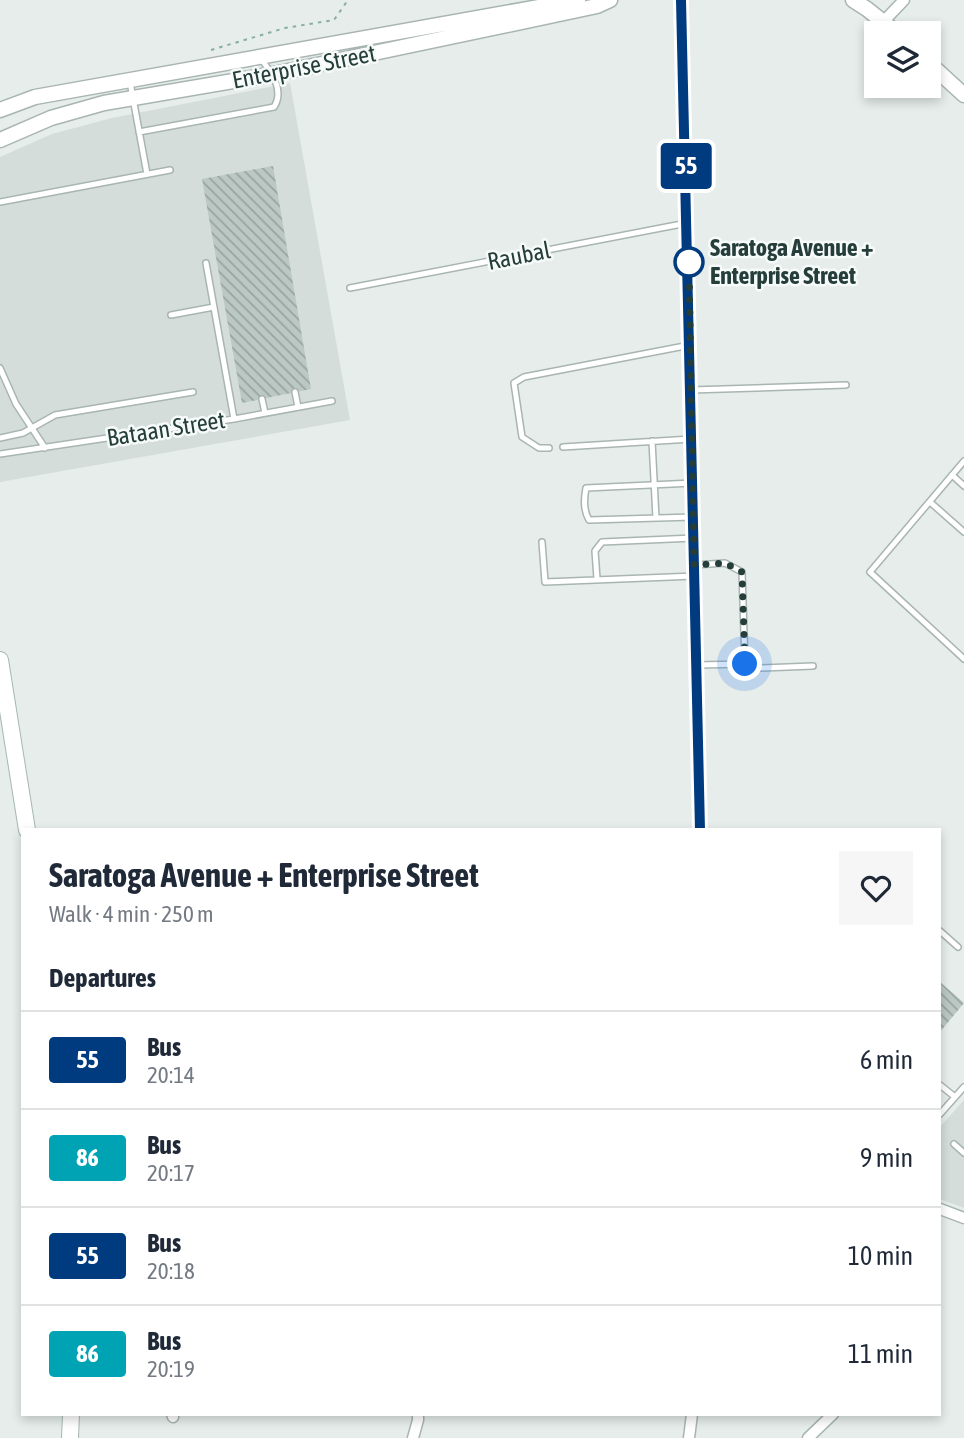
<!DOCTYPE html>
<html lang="en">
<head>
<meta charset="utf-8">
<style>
  :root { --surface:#fff; --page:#f6f6f7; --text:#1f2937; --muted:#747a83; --line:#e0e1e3 }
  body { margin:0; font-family:"Asap Condensed",sans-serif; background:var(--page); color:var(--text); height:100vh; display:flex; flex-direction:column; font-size:26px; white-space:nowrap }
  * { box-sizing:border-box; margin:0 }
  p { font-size:23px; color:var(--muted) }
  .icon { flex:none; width:38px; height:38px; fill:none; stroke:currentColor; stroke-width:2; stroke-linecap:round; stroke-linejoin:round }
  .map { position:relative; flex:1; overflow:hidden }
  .drawer { position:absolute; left:21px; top:828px; width:920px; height:588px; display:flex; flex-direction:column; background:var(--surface); border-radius:0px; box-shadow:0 4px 10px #0003 }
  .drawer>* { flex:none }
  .badge { padding:0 14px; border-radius:5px; font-size:24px; line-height:46px }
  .tools { position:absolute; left:864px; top:21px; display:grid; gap:14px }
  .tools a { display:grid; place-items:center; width:77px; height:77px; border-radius:0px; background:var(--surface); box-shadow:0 4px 10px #0003; font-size:35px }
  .you { position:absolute; width:35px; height:35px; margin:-18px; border:5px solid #fff; border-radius:50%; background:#1a73e8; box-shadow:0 0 0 10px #1a73e833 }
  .map>.badge { position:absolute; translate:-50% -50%; box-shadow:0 0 0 4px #fff }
  h2 { padding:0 28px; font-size:26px; line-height:63px }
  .round { display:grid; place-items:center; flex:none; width:74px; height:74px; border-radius:0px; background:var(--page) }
  .overview { display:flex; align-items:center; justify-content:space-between; height:119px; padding:0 28px }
  h1 { font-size:33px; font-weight:700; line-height:52px }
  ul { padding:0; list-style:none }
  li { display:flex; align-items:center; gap:21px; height:98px; padding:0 28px; border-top:2px solid var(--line) }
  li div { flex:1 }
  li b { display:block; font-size:26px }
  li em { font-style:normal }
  li .badge { min-width:77px; font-weight:700; text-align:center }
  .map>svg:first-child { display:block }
</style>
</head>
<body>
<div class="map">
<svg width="964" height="1438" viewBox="0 0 964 1438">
  <defs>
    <pattern id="building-back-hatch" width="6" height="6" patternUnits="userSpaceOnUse" patternTransform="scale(1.75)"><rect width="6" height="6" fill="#bbc8c4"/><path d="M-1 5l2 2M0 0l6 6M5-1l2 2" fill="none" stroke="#98a4a0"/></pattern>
  </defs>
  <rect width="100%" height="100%" fill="#e6edeb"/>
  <path fill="#d4ddda" d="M290,83L350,420L0,482V157L52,134L112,118Z
    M964,1100V1208L940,1199V1127Z"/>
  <path fill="url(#building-back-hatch)" d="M273,166L311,389L242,403L202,179Z
    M940,982L964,1003L940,1032Z"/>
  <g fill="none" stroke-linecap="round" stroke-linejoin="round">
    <g stroke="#a9b5b2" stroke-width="8">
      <path id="service" d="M130,82L147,174
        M139,132L274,107C285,90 271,71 260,58
        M0,202L170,170
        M206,263L234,419
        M350,288L687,223
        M171,315L214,307
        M0,368L16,404L45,448
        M691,390L846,385
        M295,392L298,407
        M262,399L265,413
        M0,438L23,433L55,415L193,392
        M652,441L656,518
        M563,447L691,439
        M549,448H539L522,437L514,383L524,377L690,345
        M0,454L234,419L332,401
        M964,461L870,572L964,659
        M952,475L964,486
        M693,483L586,488C584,498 583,510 589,520L693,517
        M930,502L964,532
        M542,542L545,582L695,576
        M695,565L725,563L742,572L745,664L697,665
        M597,579L595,551L602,542L694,538
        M745,664L760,668L813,666
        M940,931L958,947
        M940,1085L955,1097
        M940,1114L964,1087
        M954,1144L964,1153"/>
    </g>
    <g stroke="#a9b5b2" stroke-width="13">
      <path id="minor" d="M681,0L700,830
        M884,21L904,0
        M940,1209L964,1218
        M172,1414L173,1417
        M413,1438L418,1420V1414
        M689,1438L692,1414
        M808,1438L833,1414"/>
    </g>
    <g stroke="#a9b5b2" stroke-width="17">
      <path id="tertiary" d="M853,0L867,9L897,33
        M929,63L964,95
        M0,110L35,97L578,0
        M0,140L51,118L104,103L274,74L597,6L610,0"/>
    </g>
    <g stroke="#a5b8b3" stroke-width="18">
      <path id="secondary" d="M0,660L27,830
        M70,1438L71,1414"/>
    </g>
    <path stroke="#89aea5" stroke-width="2" stroke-dasharray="3.5 5" stroke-linecap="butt" d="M211,50L285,28L334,20L348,0"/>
    <use href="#service" stroke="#fff" stroke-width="5"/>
    <use href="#minor" stroke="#fff" stroke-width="10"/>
    <use href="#tertiary" stroke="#fff" stroke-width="14"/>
    <use href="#secondary" stroke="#fff" stroke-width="16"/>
  </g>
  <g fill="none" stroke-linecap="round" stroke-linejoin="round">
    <g stroke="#fff" stroke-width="16">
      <path id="line" d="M681,0L700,830"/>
    </g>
    <use href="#line" stroke="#003b80" stroke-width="10"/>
    <path stroke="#263e3a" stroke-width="7" stroke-dasharray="0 12.6" d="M689,262L694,565L725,563L742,572L745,664"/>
  </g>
  <circle fill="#fff" stroke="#003b80" stroke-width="3.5" cx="689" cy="262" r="14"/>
  <g text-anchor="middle" stroke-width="5" stroke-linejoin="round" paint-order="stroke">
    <g font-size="24" fill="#263e3a" stroke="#f6faf8">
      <text transform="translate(304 67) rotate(-11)" y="8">Enterprise Street</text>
      <text transform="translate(519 256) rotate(-11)" y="8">Raubal</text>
      <text transform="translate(166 429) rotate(-9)" y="8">Bataan Street</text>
    </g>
    <g font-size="24" font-weight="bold" fill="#263e3a" stroke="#f6faf8" text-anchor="start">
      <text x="710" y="256">Saratoga Avenue +<tspan x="710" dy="28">Enterprise Street</tspan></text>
    </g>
  </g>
</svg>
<div class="tools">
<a><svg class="icon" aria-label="layers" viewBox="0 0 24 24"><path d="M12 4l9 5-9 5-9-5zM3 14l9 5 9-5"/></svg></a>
</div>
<div class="you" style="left:745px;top:664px"></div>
<b class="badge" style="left:686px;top:166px;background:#003b80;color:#fff">55</b>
<section class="drawer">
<div class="overview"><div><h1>Saratoga Avenue + Enterprise Street</h1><p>Walk · 4 min · 250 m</p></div><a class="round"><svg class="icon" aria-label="heart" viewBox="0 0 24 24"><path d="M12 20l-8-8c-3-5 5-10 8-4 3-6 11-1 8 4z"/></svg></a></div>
<h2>Departures</h2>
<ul>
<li><span class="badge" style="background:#003b80;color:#fff">55</span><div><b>Bus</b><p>20:14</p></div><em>6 min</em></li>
<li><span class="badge" style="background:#00a3b4;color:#fff">86</span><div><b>Bus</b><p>20:17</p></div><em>9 min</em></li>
<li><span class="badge" style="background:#003b80;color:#fff">55</span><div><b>Bus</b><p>20:18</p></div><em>10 min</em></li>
<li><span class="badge" style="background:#00a3b4;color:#fff">86</span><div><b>Bus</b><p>20:19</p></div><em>11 min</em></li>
</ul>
</section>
</div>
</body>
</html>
